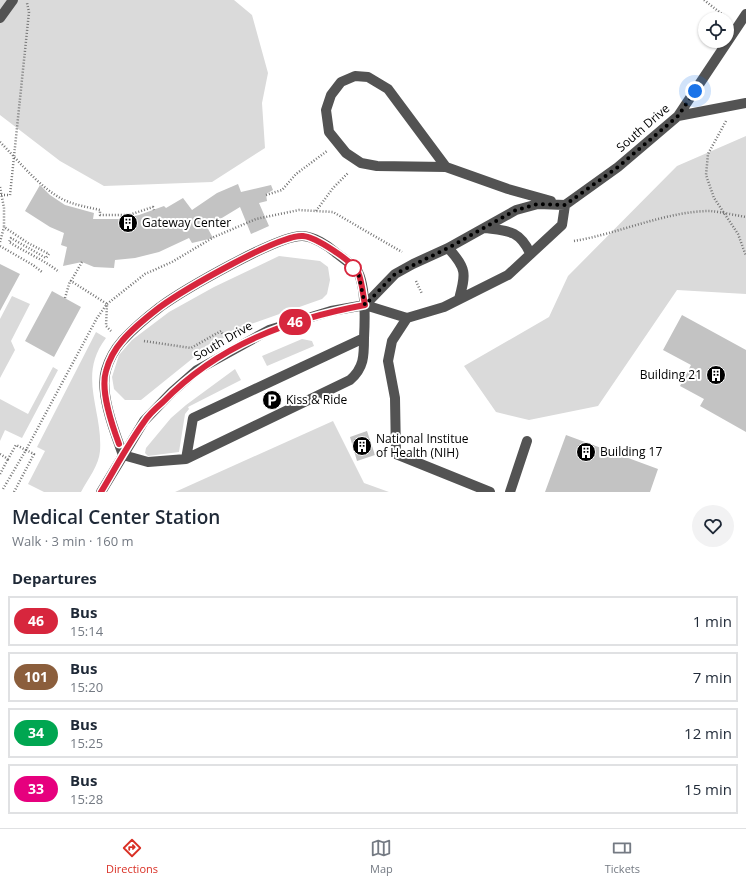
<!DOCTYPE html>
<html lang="en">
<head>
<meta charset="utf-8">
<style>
  :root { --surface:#fff; --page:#f2f2f3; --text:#1f2937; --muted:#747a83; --line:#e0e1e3; --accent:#d93025 }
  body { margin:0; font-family:"Open Sans",sans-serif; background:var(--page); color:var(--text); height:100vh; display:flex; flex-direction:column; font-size:15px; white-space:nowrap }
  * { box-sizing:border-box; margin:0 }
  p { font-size:13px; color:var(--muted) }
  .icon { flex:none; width:22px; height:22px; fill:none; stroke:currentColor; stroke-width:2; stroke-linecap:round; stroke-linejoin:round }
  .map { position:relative; height:492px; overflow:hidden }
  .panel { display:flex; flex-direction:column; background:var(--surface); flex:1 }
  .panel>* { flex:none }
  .badge { padding:0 8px; border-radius:13px; font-size:14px; line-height:26px }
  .tools { position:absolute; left:698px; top:12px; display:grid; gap:8px }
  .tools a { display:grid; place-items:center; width:36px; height:36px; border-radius:50%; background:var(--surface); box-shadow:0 1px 3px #0004; font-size:20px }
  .you { position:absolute; width:20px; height:20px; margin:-10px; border:3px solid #fff; border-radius:50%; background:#1a73e8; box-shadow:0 0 0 6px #1a73e833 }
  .map>.badge { position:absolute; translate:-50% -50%; box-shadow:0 0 0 2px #fff }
  h2 { padding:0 12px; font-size:15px; line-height:36px }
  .round { display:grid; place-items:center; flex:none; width:42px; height:42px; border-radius:21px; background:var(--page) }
  .overview { display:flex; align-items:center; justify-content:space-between; height:68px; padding:0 12px }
  h1 { font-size:19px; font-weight:600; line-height:30px }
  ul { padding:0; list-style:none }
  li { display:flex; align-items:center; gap:12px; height:50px; margin:0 8px 6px; padding:0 4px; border:2px solid var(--line); border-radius:0px }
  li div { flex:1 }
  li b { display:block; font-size:15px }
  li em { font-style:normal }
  li .badge { min-width:44px; font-weight:700; text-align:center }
  .tab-bar { display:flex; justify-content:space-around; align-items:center; height:56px; border-top:1px solid var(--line); background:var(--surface); font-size:11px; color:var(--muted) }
  .tab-bar a { display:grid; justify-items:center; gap:2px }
  .tab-bar .current { color:var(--accent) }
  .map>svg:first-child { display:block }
</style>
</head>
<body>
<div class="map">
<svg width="746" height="492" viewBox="0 0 746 492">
  <rect width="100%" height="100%" fill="#fff"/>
  <path fill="#dadada" d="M0,0H234L252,15L268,73L262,103L265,148L212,182L104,186L60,161L0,115Z
    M746,136V294L677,290L598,406L529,420L496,412L464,366L549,317L568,276L677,166Z
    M279,256L320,261L328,267L330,280L327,294L322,299L251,324L208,346L141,400H125L114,389L112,377L119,355L132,340L169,312L214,287Z
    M12,296L30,304L11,341L15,350L0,378V319Z
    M96,332L106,338C77,376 103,410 100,451C99,465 88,479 81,492H44L28,484L45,451L37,447Z
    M302,339L312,341L314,346L267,366L262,356Z
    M53,367L58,370L22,438L5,430L0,441V399L28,414Z
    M235,369L241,380L188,407L189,409L185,414L179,452L148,456L145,453L146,448L171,418L186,405Z
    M333,421L364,483L389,492H175Z"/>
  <path fill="#c3c3c3" d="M238,184L241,192L271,185L273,190L266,194L267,201L259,203L269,226L251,234L240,207L207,227L213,238L192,243L189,238L159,252L135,258L115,260L114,268L94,267L82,262L63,266L67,247L61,245L64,233L50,227L25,211L40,185L50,195L65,205L94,213L93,219H122L139,215L164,206L166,208L183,198L192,210L217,193Z
    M0,264L20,274L0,311Z
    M52,291L81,307L54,357L25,341Z
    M682,315L746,350V432L700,406L704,399L680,386L691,365L663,350Z
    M367,431L375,455L357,461L350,437Z
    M566,435L658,469L650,492H545Z"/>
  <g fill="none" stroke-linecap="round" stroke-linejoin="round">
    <path stroke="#757575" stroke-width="2.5" stroke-dasharray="1 2" stroke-linecap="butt" d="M704,0L727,18
      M726,121L708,154L706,175L714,198L738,234L746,256
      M0,142C19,161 38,186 62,199C74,205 87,207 100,210V215H129L153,207L154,210
      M0,187L4,208V227L28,243L49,254L46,258L11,238L9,242C25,252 46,261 59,272
      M1,195H10L29,12L27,3
      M266,195L282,190L296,174L327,151
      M316,211L333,188L348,173
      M574,241C617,234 667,211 710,211C721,212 734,215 746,217
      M0,242L4,227
      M0,246L33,265L42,272
      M82,262L71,281L107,304L106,326L111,331
      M416,281L422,294
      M65,298L70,281
      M144,341L191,348L221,331L223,335
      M0,454L8,459L16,445L26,450L3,489
      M0,474L8,459
      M14,492L34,454L26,450L97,318L107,304L145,274L172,262L214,237L256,219L299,210L333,212L402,252"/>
    <path stroke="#535353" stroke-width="10" d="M0,18L13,0
      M678,116L746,103
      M446,167L388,89L368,77L355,76L341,82L331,95L326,110L329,132L346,153L361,163L377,166L446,167L508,189L551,201
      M485,228C508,231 519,230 530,253
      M448,248C467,268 466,274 459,299
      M365,305L395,274L413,264L448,248L516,210L538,204L565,205L618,167L678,116L746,14
      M407,318L392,341L388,361L395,398L396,454L490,492
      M123,455C115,433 99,393 106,370C109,360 115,349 122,341C133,329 147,317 160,307C182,291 279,234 303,236C314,237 327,245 335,252C342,258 354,265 358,272C366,288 365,320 364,338L193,418L186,459
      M123,455L148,462L186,459L350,380C364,368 364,356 364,338
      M101,492L144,421L172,392L197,370L269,330L331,311L365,305L407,318L444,307L508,275L562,225L565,205
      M510,492L527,441"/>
  </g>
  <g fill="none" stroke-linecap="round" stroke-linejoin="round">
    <g stroke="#fff" stroke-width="9">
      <path id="line" d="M101,492C115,469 128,444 144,422C149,414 156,408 163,402C218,345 289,319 365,305C363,295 362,281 358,272C352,261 316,237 303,236C279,234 182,291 160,307C147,317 132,329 122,341C115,349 109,360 106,371C100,391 112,425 119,444"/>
    </g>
    <use href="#line" stroke="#d7263d" stroke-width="6"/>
    <path stroke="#000" stroke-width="4" stroke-dasharray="0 7.2" d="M353,268L349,264L358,272L365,305L395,274L448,248L516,210L538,204L565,205L618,167L678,116L695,91"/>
  </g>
  <defs>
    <g id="building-disc" transform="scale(1)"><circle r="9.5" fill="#000" stroke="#fff"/><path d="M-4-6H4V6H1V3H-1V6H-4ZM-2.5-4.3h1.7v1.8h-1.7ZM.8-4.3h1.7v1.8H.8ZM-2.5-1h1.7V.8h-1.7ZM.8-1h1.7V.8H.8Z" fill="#fff"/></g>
    <g id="parking-disc" transform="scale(1)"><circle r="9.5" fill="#000" stroke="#fff"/><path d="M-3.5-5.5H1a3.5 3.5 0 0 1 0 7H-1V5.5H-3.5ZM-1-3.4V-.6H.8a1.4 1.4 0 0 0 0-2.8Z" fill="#fff"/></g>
  </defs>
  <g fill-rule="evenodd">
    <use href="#building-disc" x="128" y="223"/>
    <use href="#building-disc" x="716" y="375"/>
    <use href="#parking-disc" x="272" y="400"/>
    <use href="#building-disc" x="362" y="446"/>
    <use href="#building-disc" x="586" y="452"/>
  </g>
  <circle fill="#fff" stroke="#d7263d" stroke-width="2" cx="353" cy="268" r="8"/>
  <g text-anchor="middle" stroke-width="4" stroke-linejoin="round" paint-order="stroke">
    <g font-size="12" fill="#000" stroke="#fff">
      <text transform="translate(643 128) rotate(-41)" y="4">South Drive</text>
      <text transform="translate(223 341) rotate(-30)" y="4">South Drive</text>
    </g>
    <g font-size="12" fill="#000" stroke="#fff" text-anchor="start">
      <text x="142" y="227">Gateway Center</text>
      <text x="702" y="379" text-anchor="end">Building 21</text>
      <text x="286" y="404">Kiss &amp; Ride</text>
      <text x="376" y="443">National Institue<tspan x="376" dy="14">of Health (NIH)</tspan></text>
      <text x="600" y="456">Building 17</text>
    </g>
  </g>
</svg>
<div class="tools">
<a><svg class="icon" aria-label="locate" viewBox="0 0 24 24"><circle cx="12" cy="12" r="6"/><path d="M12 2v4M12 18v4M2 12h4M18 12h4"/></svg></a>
</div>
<div class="you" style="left:695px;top:91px"></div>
<b class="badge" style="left:295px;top:322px;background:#d7263d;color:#fff">46</b>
</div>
<section class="panel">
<div class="overview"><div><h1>Medical Center Station</h1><p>Walk · 3 min · 160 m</p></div><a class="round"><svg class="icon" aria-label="heart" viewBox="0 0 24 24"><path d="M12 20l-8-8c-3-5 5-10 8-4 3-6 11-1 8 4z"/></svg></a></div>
<h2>Departures</h2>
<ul>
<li><span class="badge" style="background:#d7263d;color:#fff">46</span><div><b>Bus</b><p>15:14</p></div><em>1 min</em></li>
<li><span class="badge" style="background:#8b5e3c;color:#fff">101</span><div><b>Bus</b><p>15:20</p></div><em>7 min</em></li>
<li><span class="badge" style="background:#00a651;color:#fff">34</span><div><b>Bus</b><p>15:25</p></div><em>12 min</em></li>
<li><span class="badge" style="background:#e6007e;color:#fff">33</span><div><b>Bus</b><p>15:28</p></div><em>15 min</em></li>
</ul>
</section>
<nav class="tab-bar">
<a class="current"><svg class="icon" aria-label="directions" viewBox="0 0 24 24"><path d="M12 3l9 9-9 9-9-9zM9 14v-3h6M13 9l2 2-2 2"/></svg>Directions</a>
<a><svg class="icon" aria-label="map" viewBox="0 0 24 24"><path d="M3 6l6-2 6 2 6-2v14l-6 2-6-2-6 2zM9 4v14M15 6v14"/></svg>Map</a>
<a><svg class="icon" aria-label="tickets" viewBox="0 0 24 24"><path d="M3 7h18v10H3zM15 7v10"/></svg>Tickets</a>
</nav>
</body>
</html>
